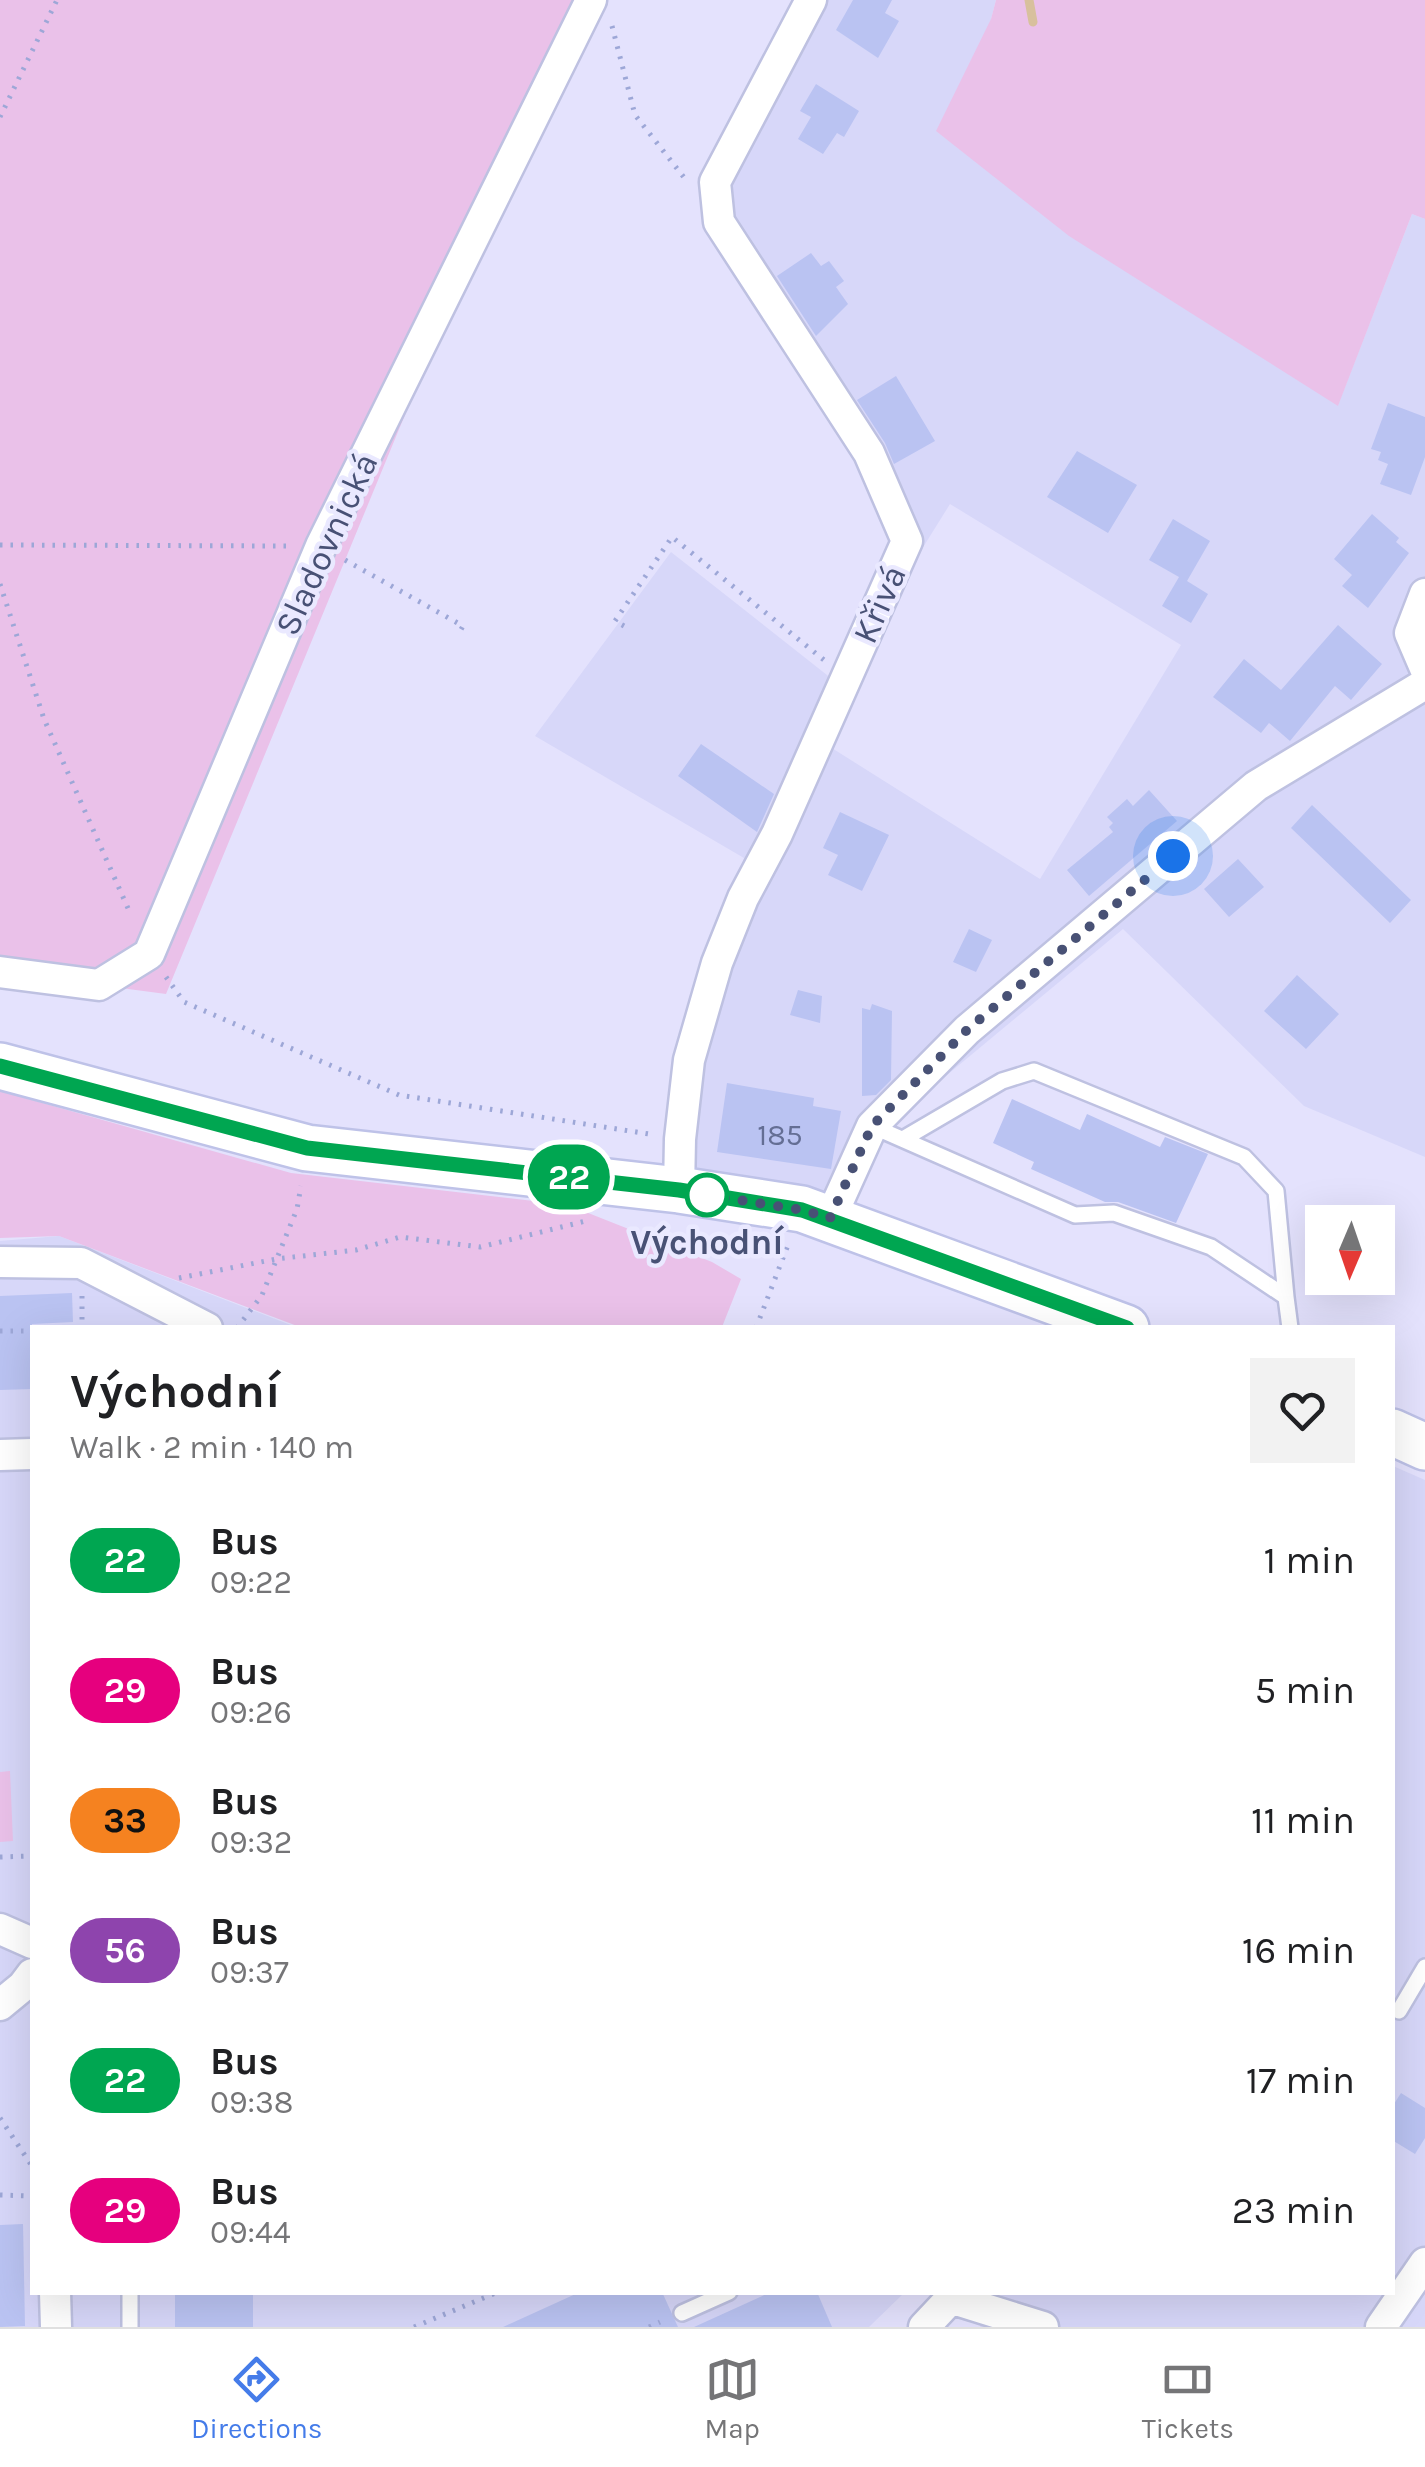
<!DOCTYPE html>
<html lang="en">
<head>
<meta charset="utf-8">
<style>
  :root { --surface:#fff; --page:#f2f2f2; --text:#202124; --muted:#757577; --line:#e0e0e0; --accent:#457ce9 }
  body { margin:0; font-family:Karla,sans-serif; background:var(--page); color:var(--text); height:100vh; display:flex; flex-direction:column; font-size:38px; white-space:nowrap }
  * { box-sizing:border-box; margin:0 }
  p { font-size:32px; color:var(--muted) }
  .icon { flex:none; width:55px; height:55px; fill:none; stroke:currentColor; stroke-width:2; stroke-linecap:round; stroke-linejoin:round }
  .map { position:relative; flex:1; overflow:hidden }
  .side { position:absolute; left:30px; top:1325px; width:1365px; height:970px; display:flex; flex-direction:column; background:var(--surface); border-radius:0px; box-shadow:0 10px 40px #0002 }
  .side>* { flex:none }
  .badge { padding:0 20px; border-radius:32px; font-size:35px; line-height:65px }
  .needle { width:65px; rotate:182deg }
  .tools { position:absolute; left:1305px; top:1205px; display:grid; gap:20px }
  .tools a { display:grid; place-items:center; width:90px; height:90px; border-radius:0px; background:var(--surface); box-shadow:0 10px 40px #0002; font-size:50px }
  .you { position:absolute; width:50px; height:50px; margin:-25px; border:8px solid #fff; border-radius:50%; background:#1a73e8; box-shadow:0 0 0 15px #1a73e833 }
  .map>.badge { position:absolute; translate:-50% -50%; box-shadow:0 0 0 5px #fff }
  .round { display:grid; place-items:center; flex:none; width:105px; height:105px; border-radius:0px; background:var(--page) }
  .summary { display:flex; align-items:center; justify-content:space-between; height:170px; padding:0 40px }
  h1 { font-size:48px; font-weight:700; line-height:75px }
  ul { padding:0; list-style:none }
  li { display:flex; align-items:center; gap:30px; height:130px; padding:0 40px }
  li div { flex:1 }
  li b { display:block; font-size:38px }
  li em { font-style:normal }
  li .badge { min-width:110px; font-weight:700; text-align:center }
  .tabs { display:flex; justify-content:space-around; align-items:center; height:140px; border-top:2px solid var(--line); background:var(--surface); font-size:28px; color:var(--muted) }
  .tabs a { display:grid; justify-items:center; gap:5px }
  .tabs .selected { color:var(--accent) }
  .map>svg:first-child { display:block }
</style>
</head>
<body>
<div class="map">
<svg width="1425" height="2327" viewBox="0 0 1425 2327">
  <rect width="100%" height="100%" fill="#e4e2fd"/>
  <path fill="#d7d7f9" d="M822,0H996L991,19L1338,405L1412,214L1425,219V1157L1304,1106L1123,929L894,1119L850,1204L664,1168L744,858L535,736L671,552L851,694L827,745L1040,879L1181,645L950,504L917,557L727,215L726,179Z
    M59,1236L296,1327L32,1328V2292L904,2293L869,2327H0V1241Z
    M1393,1466L1425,1480V2327H980L1003,2293L1392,2292Z"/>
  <path fill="#eac1e9" d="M0,0H581L565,27L166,994L0,972Z
    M996,0H1425V219L1412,214L1338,406L1069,236L936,131L991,19Z
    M0,1091L291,1173L568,1205L712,1262L741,1279L722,1327H300L59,1236L0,1238Z
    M10,1771L13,1841L0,1842V1772Z"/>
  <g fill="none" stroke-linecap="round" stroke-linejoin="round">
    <path stroke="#d8c09d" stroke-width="9" d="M1029,0L1033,22"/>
  </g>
  <path fill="#bac3f2" d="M853,0H892L885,13L899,21L878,58L836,30Z
    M816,84L859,111L844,137L837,133L823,154L798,139L811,117L800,111Z
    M811,253L821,266L829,261L844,281L836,287L848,304L816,336L777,276Z
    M896,376L935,441L894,464L885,443L857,400Z
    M1388,403L1425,417V457L1411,495L1380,484L1388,464L1378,460L1381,452L1371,449Z
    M1077,451L1137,485L1108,533L1047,497Z
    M1372,514L1399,538L1396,542L1409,553L1368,608L1342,586L1352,575L1334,559Z
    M1173,519L1210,541L1187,581L1208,594L1191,623L1162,606L1179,577L1149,560Z
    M1338,625L1382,664L1351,700L1335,686L1290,741L1269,723L1261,733L1213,697L1244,659L1281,690Z
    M701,744L774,794L757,832L678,776Z
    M1149,790L1177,821L1089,896L1067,870L1113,832L1109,827L1113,823L1107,817L1127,799L1133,806Z
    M1312,805L1411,900L1390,923L1291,828Z
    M840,812L889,835L862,891L828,875L838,855L823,848Z
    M1238,859L1264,887L1229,917L1204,889Z
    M969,929L992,940L976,972L953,962Z
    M1297,975L1339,1014L1306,1049L1264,1011Z
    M798,990L822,996L820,1023L790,1015Z
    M872,1004L892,1011L891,1080L876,1095L862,1096V1008L870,1010Z
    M727,1083L814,1098L813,1106L841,1111L831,1169L717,1152Z
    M1012,1099L1080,1130L1087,1114L1160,1147L1165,1137L1208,1154L1176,1223L1118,1202H1105L1031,1169L1034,1162L993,1143Z
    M72,1293L73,1322L32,1324V1389L0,1390V1296Z
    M1401,2093L1425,2108V2138L1415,2154L1392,2140V2107Z
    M23,2224L25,2326L0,2327V2225Z
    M175,2292H253V2327H175Z
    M580,2292H662L678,2327H503Z
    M771,2292H817L832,2327H694Z"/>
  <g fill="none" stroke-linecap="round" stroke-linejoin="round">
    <g stroke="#bec1e1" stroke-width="20">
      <path id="lane" d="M872,1126L1075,1215L1114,1213L1211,1247L1286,1297L1290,1328
        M903,1139L1002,1081L1034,1071L1244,1157L1276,1191L1286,1297
        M1399,2011L1425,1967
        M130,2292V2327
        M682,2313L729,2292"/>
    </g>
    <g stroke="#bec1e1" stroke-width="35">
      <path id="street" d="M1425,594L1410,633L1425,668
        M0,972L99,985L149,954L321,546L591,0
        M679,1190L680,1139L689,1060L717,963L743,898L777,834L907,541L869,453L719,222L715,182L811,0
        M830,1219L872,1126L967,1030L1256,786L1425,684
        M0,1262L81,1263L207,1328
        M0,1455L32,1454
        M0,1929L32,1943
        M0,2005L23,1986L32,1974
        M55,2292L56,2327
        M953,2299L1043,2327
        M924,2327L957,2292
        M1381,2327L1425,2263"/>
    </g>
    <g stroke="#bec2e8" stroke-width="50">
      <path id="secondary" d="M0,1066L307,1148L679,1190L802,1209L1126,1328
        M1392,1432L1425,1447"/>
    </g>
    <path stroke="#9da7d7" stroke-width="5" stroke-dasharray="2.5 8" stroke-linecap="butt" d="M612,26L635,115L686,180
      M0,117L57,0
      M0,545L287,546
      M345,560L463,626L459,633
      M0,584L44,719L131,915
      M624,626L615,621L672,537L824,660
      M166,977L184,1002L399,1095L649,1134
      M179,1278L276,1259L356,1250L400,1237L480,1247L590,1220
      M82,1296V1328
      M237,1328L262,1295L297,1209L301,1186
      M756,1328L788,1245
      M0,1331H32
      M0,1857L32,1856
      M0,2118L32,2166
      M0,2195L32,2196
      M414,2327L498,2292
      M649,2327L660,2322"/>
    <use href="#lane" stroke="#fff" stroke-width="15"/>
    <use href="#street" stroke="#fff" stroke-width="30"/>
    <use href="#secondary" stroke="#fff" stroke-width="45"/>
  </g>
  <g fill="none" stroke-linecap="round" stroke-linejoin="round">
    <g stroke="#fff" stroke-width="22">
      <path id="line" d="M0,1066L307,1148L679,1190L802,1210L1127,1328"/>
    </g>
    <use href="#line" stroke="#00a651" stroke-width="15"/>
    <path stroke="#485175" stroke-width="10" stroke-dasharray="0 18" d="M707,1195L802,1210L830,1218L872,1126L967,1030L1173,856"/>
  </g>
  <circle fill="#fff" stroke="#00a651" stroke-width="5" cx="707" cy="1195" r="20"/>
  <g text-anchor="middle" stroke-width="9" stroke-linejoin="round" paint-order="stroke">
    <g font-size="30" fill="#646e94">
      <text x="780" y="1145">185</text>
    </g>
    <g font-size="35" fill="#485175" stroke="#eae9ff">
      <text transform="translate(326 544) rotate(-65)" y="12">Sladovnická</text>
      <text transform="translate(879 604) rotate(-66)" y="12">Křivá</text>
    </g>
    <g font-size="35" font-weight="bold" fill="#485175" stroke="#eae9ff">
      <text x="707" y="1254">Východní</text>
    </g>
  </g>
</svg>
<div class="tools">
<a><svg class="needle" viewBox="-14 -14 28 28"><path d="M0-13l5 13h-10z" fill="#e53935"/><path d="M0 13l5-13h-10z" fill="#757577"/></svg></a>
</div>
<div class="you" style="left:1173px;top:856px"></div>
<b class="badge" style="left:569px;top:1177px;background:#00a651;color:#fff">22</b>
<section class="side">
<div class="summary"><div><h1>Východní</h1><p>Walk · 2 min · 140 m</p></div><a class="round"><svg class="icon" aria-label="heart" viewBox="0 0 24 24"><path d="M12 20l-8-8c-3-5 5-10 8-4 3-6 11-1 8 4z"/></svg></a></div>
<ul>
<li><span class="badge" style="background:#00a651;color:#fff">22</span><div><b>Bus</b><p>09:22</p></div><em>1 min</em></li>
<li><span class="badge" style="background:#e6007e;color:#fff">29</span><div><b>Bus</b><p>09:26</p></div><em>5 min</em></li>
<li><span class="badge" style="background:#f58220;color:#111">33</span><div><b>Bus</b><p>09:32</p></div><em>11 min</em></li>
<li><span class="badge" style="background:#8e44ad;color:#fff">56</span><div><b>Bus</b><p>09:37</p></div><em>16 min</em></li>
<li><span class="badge" style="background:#00a651;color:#fff">22</span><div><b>Bus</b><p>09:38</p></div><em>17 min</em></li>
<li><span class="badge" style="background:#e6007e;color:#fff">29</span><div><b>Bus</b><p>09:44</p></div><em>23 min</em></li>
</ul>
</section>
</div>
<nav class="tabs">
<a class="selected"><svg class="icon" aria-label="directions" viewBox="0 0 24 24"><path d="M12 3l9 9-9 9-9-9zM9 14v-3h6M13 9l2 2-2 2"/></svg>Directions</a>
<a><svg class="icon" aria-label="map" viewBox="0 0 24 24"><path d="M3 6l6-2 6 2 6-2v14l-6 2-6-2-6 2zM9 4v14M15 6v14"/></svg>Map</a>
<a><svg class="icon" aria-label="tickets" viewBox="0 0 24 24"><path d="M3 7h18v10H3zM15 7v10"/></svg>Tickets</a>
</nav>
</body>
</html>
